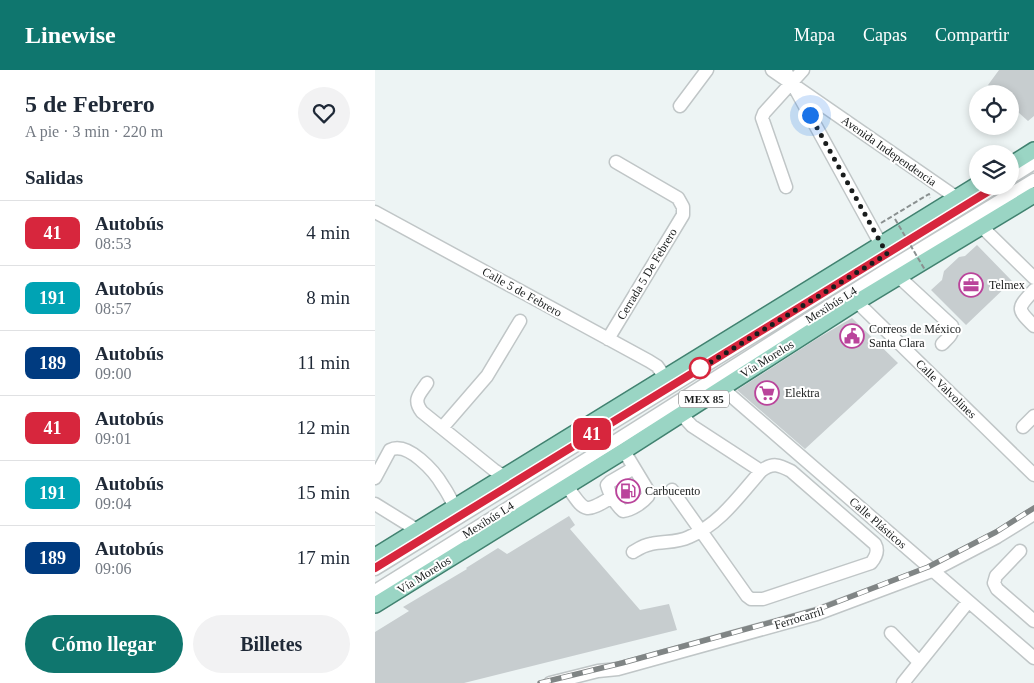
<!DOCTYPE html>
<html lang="es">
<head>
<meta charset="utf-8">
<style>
  :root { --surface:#fff; --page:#f2f2f3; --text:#1f2937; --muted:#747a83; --line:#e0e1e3; --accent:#0f766e }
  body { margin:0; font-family:Georgia,serif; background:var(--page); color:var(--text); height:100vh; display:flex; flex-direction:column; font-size:19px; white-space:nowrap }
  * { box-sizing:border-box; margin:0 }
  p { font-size:16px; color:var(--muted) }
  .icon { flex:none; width:28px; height:28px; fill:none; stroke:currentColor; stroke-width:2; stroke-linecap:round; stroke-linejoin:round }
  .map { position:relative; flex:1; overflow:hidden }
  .side { display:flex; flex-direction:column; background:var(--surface); width:375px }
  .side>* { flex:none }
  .badge { padding:0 10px; border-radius:8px; font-size:18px; line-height:32px }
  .tools { position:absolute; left:594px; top:15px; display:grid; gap:10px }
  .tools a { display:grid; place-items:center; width:50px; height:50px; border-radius:50%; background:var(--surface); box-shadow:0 2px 8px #0003; font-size:25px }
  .you { position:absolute; width:25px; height:25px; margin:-12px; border:4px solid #fff; border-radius:50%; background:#1a73e8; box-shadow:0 0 0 8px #1a73e833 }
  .map>.badge { position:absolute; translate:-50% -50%; box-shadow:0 0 0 2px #fff }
  h2 { padding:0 25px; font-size:19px; line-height:45px }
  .round { display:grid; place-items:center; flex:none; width:52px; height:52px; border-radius:26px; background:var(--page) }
  .headline { display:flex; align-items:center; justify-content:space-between; height:85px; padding:0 25px }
  h1 { font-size:24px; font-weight:700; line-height:38px }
  .primary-button { display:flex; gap:10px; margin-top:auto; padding:10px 25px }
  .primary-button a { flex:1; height:58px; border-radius:30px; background:var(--accent); color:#fff; font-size:20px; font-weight:700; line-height:58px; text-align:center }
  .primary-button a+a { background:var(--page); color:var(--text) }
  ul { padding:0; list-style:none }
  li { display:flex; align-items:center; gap:15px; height:65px; padding:0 25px; border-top:1px solid var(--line) }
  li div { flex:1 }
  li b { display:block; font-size:19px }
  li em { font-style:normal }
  li .badge { min-width:55px; font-weight:700; text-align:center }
  header { display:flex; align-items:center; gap:30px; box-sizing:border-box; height:70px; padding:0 25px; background:var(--accent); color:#fff }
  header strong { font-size:24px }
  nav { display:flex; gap:28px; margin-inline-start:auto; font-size:18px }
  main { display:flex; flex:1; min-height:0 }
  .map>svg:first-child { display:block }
</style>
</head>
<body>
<header>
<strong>Linewise</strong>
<nav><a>Mapa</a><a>Capas</a><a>Compartir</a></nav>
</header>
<main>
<section class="side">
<div class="headline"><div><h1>5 de Febrero</h1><p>A pie · 3 min · 220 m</p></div><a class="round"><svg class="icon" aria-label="heart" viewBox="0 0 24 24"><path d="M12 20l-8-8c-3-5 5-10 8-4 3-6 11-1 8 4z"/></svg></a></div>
<h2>Salidas</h2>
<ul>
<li><span class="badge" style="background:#d7263d;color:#fff">41</span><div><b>Autobús</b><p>08:53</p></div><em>4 min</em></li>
<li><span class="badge" style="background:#00a3b4;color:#fff">191</span><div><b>Autobús</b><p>08:57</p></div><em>8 min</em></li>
<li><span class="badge" style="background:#003b80;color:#fff">189</span><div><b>Autobús</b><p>09:00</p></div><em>11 min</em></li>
<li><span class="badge" style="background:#d7263d;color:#fff">41</span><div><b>Autobús</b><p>09:01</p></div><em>12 min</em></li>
<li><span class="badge" style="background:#00a3b4;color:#fff">191</span><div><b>Autobús</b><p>09:04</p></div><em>15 min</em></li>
<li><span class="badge" style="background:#003b80;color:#fff">189</span><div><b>Autobús</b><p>09:06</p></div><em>17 min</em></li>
</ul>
<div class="primary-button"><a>Cómo llegar</a><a>Billetes</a></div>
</section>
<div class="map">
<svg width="659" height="613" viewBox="0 0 659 613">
  <rect width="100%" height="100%" fill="#edf4f4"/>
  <path fill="#c7cdcf" d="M624,0H659V46L653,51L635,35V24H623L613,15Z
    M602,175L637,211L591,255L556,220L567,210L569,201L584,187L590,186Z
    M477,248L523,293L430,379L362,320L443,268Z
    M255,410L263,424L251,432L242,417Z
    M194,446L200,455L195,459L265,540L294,534L302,560L89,613H0V562L34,541L28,537L92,499L91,498L123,478L132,484Z"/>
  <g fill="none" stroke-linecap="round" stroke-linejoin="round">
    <g stroke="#c0c6c7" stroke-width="15">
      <path id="minor" d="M397,0L582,128
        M410,0L510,182
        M305,36L332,0
        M635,108L659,93
        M411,117L387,48L389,43L428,0
        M0,142L274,291L282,296L290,307
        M607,157L659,208
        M520,199L524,207L577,256C579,264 573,268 567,274
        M659,220C642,239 641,238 659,256
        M482,232L659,405
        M233,269L308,145V137L303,128L241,92
        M52,313C45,324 37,329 47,342L119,400L130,407
        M347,318L659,588
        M306,344L317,356L386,401
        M648,357L659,346
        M67,358L112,306L145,251
        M249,381L272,419L273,426C267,433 257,440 248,441C241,435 234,423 232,415L235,412L259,398
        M0,408L15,380C33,371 60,402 68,416C73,423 76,430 80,437
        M192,416C210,442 209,444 237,427
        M0,434L42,460
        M645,481L621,506L619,513L622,519L659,551
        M258,482C263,479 269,475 276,474C289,471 302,473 314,467C345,454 364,426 386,401C398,392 404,395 416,401L500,474C504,481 501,487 496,493L388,529H376L372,526L297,420
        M0,499L622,116
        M0,521L242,370L508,202L659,110
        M516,563L544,592
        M175,613L223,601L243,599L442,544L557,501L622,467L659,444
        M528,613L593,532"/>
    </g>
    <g stroke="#418270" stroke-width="18">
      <path id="major" d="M635,95L659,80
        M0,486L602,115
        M0,535L249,381L482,232L659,125"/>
    </g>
    <path stroke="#8a9090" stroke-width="2" stroke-dasharray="5 2.5" stroke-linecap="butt" d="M506,153L554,124L555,128"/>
    <use href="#minor" stroke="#fff" stroke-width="12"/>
    <use href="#major" stroke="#9ad5c4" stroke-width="15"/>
    <g stroke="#808585" stroke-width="5.5">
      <path id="rail" d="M165,613L247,593L441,540L553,497L621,462L659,438"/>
    </g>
    <use href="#rail" stroke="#fff" stroke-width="4" stroke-dasharray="11" stroke-linecap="butt"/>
    <path stroke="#8a9090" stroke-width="2" stroke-dasharray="5 2.5" stroke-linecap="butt" d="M520,149L550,200"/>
  </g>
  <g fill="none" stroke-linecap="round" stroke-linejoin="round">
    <g stroke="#fff" stroke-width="11">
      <path id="line" d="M0,498L622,116"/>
    </g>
    <use href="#line" stroke="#d7263d" stroke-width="8"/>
    <path stroke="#1a1d1d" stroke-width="5" stroke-dasharray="0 9" d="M325,298L323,300L512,184L435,45"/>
  </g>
  <defs>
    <g id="office-ring" transform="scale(1.25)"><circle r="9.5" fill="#fff" stroke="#ba449b" stroke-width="1.5"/><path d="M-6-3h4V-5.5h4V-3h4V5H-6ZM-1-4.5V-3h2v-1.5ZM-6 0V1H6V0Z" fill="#ba449b"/></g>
    <g id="civic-ring" transform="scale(1.25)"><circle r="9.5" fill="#fff" stroke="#ba449b" stroke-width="1.5"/><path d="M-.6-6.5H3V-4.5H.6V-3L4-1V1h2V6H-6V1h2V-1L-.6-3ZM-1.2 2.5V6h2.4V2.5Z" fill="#ba449b"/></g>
    <g id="supermarket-ring" transform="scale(1.25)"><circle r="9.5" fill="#fff" stroke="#ba449b" stroke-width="1.5"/><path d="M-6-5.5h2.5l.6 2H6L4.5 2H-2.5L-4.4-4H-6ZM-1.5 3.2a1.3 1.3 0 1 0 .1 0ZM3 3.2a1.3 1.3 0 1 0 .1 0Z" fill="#ba449b"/></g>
    <g id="fuel-ring" transform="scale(1.25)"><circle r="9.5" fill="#fff" stroke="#ba449b" stroke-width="1.5"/><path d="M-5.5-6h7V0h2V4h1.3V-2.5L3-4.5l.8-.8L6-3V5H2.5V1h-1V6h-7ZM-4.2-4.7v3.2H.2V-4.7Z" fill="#ba449b"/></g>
  </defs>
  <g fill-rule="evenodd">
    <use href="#office-ring" x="596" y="215"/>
    <use href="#civic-ring" x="477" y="266"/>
    <use href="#supermarket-ring" x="392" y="323"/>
    <use href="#fuel-ring" x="253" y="421"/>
  </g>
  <circle fill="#fff" stroke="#d7263d" stroke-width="2.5" cx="325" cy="298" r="10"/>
  <g text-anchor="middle" stroke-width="4" stroke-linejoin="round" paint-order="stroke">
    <rect fill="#fff" stroke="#5f6161" stroke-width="1" x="304" y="320.5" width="50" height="17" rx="4"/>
    <g font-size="11" font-weight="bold" fill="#1a1d1d">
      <text x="329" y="333">MEX 85</text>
    </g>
    <g font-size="12" fill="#1a1d1d" stroke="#fff">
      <text transform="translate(514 81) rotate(35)" y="4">Avenida Independencia</text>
      <text transform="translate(272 204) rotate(-59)" y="4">Cerrada 5 De Febrero</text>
      <text transform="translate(147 222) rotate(29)" y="4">Calle 5 de Febrero</text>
      <text transform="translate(456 235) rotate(-32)" y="4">Mexibús L4</text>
      <text transform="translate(392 289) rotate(-32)" y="4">Vía Morelos</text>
      <text transform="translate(571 319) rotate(44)" y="4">Calle Valvolines</text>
      <text transform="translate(113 450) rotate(-32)" y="4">Mexibús L4</text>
      <text transform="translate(503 453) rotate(41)" y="4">Calle Plásticos</text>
      <text transform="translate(49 505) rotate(-32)" y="4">Vía Morelos</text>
      <text transform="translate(424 548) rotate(-17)" y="4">Ferrocarril</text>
    </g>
    <g font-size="12" fill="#1a1d1d" stroke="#fff" text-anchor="start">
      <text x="614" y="219">Telmex</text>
      <text x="494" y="263">Correos de México<tspan x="494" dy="14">Santa Clara</tspan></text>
      <text x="410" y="327">Elektra</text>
      <text x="270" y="425">Carbucento</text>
    </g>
  </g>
</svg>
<div class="tools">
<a><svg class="icon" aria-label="locate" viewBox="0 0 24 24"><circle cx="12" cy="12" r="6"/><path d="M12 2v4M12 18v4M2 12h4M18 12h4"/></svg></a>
<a><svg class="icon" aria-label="layers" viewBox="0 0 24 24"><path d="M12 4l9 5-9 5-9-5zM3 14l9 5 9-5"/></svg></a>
</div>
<div class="you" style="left:435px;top:45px"></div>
<b class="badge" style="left:217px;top:364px;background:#d7263d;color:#fff">41</b>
</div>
</main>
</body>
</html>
